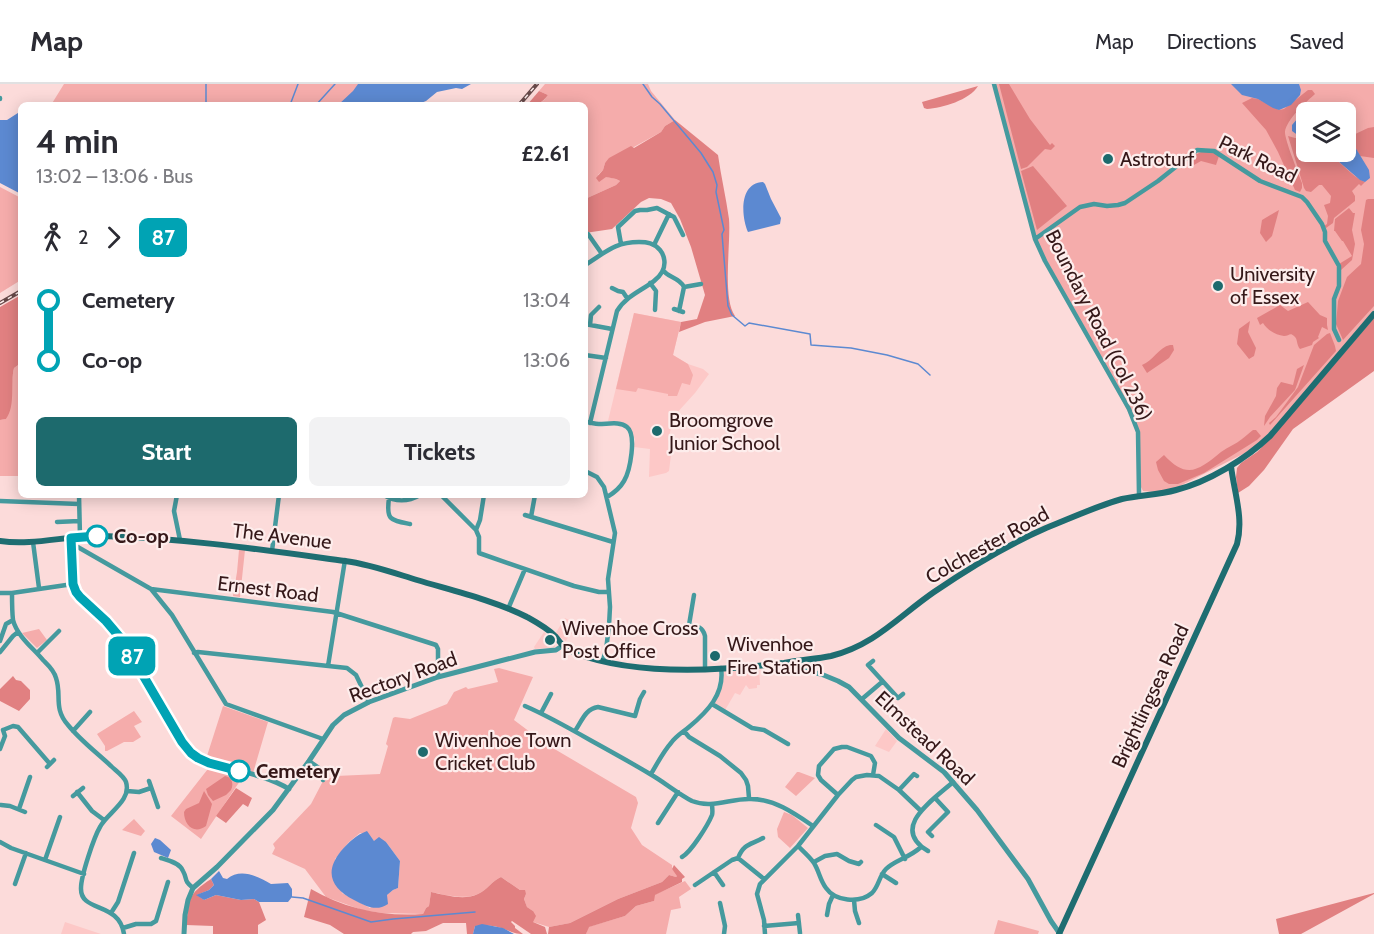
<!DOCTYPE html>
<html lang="en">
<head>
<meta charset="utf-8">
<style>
  :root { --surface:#fff; --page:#f2f2f3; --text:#2b2b33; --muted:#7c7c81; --line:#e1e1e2; --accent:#1d6a6d }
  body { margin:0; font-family:Cabin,sans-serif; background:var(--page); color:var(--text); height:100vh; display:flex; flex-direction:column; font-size:22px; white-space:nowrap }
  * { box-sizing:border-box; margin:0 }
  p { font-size:20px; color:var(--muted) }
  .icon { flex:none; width:33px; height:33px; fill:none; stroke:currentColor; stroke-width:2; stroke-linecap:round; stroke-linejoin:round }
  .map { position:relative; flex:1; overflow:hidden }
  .details { position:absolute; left:18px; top:18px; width:570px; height:396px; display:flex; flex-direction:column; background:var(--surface); border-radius:9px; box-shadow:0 3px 15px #0003 }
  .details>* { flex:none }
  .badge { padding:0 12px; border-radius:9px; font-size:21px; line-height:39px }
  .controls { position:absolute; left:1296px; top:18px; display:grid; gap:12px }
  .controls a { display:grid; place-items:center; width:60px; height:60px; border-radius:9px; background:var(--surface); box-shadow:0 3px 15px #0003; font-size:30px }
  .map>.badge { position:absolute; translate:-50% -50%; box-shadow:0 0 0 3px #fff }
  .legs { display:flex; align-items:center; gap:9px; height:66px; padding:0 18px; font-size:20px }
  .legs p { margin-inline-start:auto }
  .summary { display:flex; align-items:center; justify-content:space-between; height:102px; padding:0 18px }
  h1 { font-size:33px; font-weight:700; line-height:45px }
  .button { display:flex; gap:12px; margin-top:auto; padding:12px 18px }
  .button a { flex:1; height:69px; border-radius:9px; background:var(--accent); color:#fff; font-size:24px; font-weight:700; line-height:69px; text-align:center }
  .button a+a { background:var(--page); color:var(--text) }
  ul { padding:0 18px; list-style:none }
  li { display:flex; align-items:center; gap:21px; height:60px; font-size:22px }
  li i { display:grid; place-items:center; width:9px; height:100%; margin:0 8px; background:currentColor }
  li i::after { content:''; width:15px; height:15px; margin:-8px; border:4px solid; border-radius:50%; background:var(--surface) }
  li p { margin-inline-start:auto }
  li:first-child i { background:linear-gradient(#0000 50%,currentColor 0) }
  li:last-child i { background:linear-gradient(currentColor 50%,#0000 0) }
  header { display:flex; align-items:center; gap:36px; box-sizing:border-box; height:84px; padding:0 30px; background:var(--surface); border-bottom:2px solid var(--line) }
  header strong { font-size:28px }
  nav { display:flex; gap:33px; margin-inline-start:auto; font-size:21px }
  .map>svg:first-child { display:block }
</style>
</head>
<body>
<header>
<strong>Map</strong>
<nav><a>Map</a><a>Directions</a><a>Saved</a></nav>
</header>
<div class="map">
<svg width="1374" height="850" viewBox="0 0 1374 850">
  <rect width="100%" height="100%" fill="#fcdbda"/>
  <path fill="#fdc8c7" d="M634,229L681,238L673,271L688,280L703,285L709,290L695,309L675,331L668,355L672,363L669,387L666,389L649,393L650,365L634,363L635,356L633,350L627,340L608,337Z
    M565,534L577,540L573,550L570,549L566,557L555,550Z
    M544,548L555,559V563L535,565L534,563Z
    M759,584L760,601H757V604L749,605L746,601L740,611L735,609L724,628L713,622L723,586Z
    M886,645L897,657L889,668L875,662Z
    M65,838L101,850H61Z"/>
  <path fill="#f5acab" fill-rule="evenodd" d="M64,0H402L374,21H51Z
    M545,0H648L651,7L675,36L665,42L661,48L605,79L603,86L598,91L616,95L620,97L616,101L585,115V21H536L544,16L548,11L539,7Z
    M994,0H1374V226L1282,335L1258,360L1245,369L1174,405L1157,408L1143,407L1140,401L1138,348L1112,296L1035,155ZM1306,28H1346V68H1306Z
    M0,103L21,114V196L0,209Z
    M634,229L681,238L673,271L688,280L693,291L690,301L682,299L677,312H668V310L638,304L636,308L616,305Z
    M21,279V392H0V336L6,335C13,318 10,301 14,284Z
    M239,466H245L240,513L233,512L237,488Z
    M39,545L47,556L37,564L22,549Z
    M499,584L533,593L514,636L546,660L636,713L638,719L631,744L642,761L672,781V785L678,791L676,793L669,791L662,798L618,815L570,839L549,843L533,838V827L527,823L524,815L526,810L501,793C492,797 487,806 478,810C465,816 445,811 431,808L429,822L426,824L423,830L382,829L362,826L326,813L305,785L272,770L275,764L273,760L311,720L323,697L336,692L380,690L388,662L386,660L393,634L395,633L410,635L447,620L454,608L466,603L468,605L498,598L494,585ZM360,749L369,751L374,757L386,758L400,777L398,804L393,806L370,824L342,809L335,775L349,758Z
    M223,622L268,638L253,689L206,675Z
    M134,627L142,638L134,642L141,653L133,658H124L107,667H105V662L97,650Z
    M211,681L244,691L201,755L171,732Z
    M797,688H799L815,694L796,712L785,703Z
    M784,728L792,731L808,744L790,764L778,753L777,745Z
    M134,735L145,747L141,752L122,746Z
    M685,797L691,805L679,813L681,824L671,826L666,850H586L588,843L625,832L636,822L654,817V811Z
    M998,836L1039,847L1038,850H994Z"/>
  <path fill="#e18081" d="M999,0H1009L1030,35L1050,61L1052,59L1055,62L1051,66L1045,65L1027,83L1021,85Z
    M978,2C970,16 942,24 927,25L924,24L922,18Z
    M1308,6H1312L1315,10C1307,17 1286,36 1285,48C1285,57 1298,88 1302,99V104L1300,108L1295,106L1278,68L1266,46L1242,19L1252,14L1258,15L1279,26L1284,25Z
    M539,7L548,11C542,19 537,21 527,21Z
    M675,36L718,71C721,92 726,114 729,135C731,159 722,214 735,232L705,238L679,248L681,238L697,235L705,211L691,163L680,135L671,119L661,115L649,114L641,118L612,145L585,149V115L616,101L620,97L616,95L606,93L599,98L596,94L603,86L605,79L609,74L631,62L634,64L661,48L665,42Z
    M1374,43V74L1360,72L1355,63L1351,52L1368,44Z
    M1288,52L1295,54H1300L1306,57V68C1312,68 1321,66 1326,69C1341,76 1350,92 1365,98L1361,102L1359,100L1352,107L1355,112V117L1334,134L1333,139L1326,144L1324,142L1327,140L1328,132L1324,121L1330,119L1331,112L1322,101H1319L1311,108L1306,107L1304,104Z
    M1203,67L1214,68L1219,72L1216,81L1201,77L1194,81L1191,73Z
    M1033,82L1067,122L1037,146L1021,87Z
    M1368,115H1374V222L1343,256L1336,240L1338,217L1347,193L1361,180L1364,160L1361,146L1366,116Z
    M1349,124L1353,129H1355L1352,146L1355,160L1352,176L1341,186L1339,180L1352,172L1343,157H1342L1335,147H1334L1335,135Z
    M1279,126L1272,152L1266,158L1260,149L1262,136Z
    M21,211V279L14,284C10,300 16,321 6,335L0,336V223Z
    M1308,218L1320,231L1327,234V241L1328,246L1322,243L1318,253L1319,254L1313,258L1312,261L1300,265C1296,260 1298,255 1294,252C1290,248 1289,252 1284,252C1276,251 1267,246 1263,239L1260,241L1257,234L1280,221L1288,227Z
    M1374,234V287L1293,345L1264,386L1249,402L1238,409L1236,393L1237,384L1241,379L1257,368L1274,351Z
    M1250,237L1248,248L1256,264L1254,272L1249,275L1237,260L1239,245Z
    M1330,249L1335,262L1336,267L1270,341L1269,339L1276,333L1298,303L1314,261L1327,250Z
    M1170,261H1173L1174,266L1169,274L1147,289L1142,281C1153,277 1159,263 1170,261Z
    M1304,281L1295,306L1270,333L1264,342L1265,332L1276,312L1277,304L1281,298L1293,301L1297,285Z
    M1253,346H1256L1261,352L1257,356L1204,389L1178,400H1169L1164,397L1158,386L1156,378L1164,371C1187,396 1199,386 1221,368C1228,363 1236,360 1242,355C1246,352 1249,349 1253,346Z
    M13,592L16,596L21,597L30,606V615L19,627L0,617V605Z
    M225,692C232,693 234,700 231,706L226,711L213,717L208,711L206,705Z
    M236,704L252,714L248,723L243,720L226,739L216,732Z
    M204,707L212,720L206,742C194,751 184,741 184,728L186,725L199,719Z
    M674,781L685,793L682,795V798L655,811L654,817L636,822L625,832L589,843L586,850H548L549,843L570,839L618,815L662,798L669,791L676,793L677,792L672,785Z
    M501,793L520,806H525L526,810L524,815L527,823L533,827L536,832L533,838L545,843L547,850H531L512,837L511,838L515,842V844L523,850C515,850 512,848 504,845C495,841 486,841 475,842L473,850H467L466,839H443L426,847L413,848L411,850H344L330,841L304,833L311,805C345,825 384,833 423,830L426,824L429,822L431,808C445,811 464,817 478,810C487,806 492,797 501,793Z
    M211,795L214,801L209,806L197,811L204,816L216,811L241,816L254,815L259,818L266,836L258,841V850H213V842L186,841C190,814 187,811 211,795Z
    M1374,809V810L1301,850H1279L1276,835Z"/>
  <path fill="#5c89d1" d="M358,0H471L462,5L456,4L437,8L426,17L416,21H338L353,7Z
    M1231,0H1299L1301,6L1300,11L1291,21L1279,26L1273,24L1258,15L1242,11Z
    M1313,21L1336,28H1306V57L1292,47V41L1304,27Z
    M21,27V110L0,99V36H7Z
    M1346,35L1348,38L1355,63L1369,86L1370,94L1365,98L1360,96L1338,77L1324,68H1346Z
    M763,98L765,100L771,115L781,134L780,140L748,148C741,132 739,99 763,98Z
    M367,747L374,757L379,753L386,758L400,777L398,804L393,806L387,811L388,820C376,828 366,822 354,816C331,804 324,788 341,767C349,758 356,751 367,747Z
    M155,754L160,756L171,766L168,774L154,768L151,760Z
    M219,787L223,794L227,795C240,784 258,792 271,800L288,799L292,805V813L288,818H259L254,815L241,816L216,811L204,816L196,811L209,806L214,801L211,795Z
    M482,840L503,844L514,850H473L475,842Z"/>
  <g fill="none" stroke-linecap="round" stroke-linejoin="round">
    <path stroke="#5c89d1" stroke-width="1.5" d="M206,0V21
      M643,0L652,13L660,20L701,69L713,88L717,101L716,108L724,146L722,150L728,222L732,231L745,242L749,239L810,250L811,261L851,264L887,271L918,280L930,291
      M290,21L298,0
      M316,21L335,0
      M292,813L303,814L371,838L393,835L475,828"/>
    <path stroke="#459a9e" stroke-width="4.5" d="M994,0L1035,155L1045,177L1129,325L1138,348L1139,411
      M0,14V15
      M585,151L588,150L602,170
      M1035,155L1080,123L1094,120L1107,122L1118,121L1125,119L1158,97L1197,66L1214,67L1260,97L1302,113L1307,118L1322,140L1325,148V157L1339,182V202L1334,215V245L1339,256
      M621,160L618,143L635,127L640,126H647L657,124L674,133L683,151
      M654,161L669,130
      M585,181C605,169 614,158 639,158C647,158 654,159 660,166C665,172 666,181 662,188C654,203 629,207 617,227L590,339
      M663,186C668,194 679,193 684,203L679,227
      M650,199L656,207L655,226
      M684,203L701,200
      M612,204L618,207L623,208L627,214
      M674,225L683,228
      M585,240L612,245
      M590,241L591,231L599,223
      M585,271L606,274
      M585,338C590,338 594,340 599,340C608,340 620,337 627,343C637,351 630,387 624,397C620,404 614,409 607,413
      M585,387L597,393L604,403L615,449L608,495L610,523L609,542L606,566L603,576
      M79,411L80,453
      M177,411L174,427L180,456
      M384,411C395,418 408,418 420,411
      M441,411L476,446L479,453V469L574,502L599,508H608
      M389,414C386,436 390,436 410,440
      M0,417L79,420
      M525,431L613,458
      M531,433L535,411
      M57,438L79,437
      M476,446L480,436L484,411
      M33,458L39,504
      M71,462H76L151,505L333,528L433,560L436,561L438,565V593
      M272,467L279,411
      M151,505L172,531L226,620L323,655
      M0,509H12L73,500
      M12,509C12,518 12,527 13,536C17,552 33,564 43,576C48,581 54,586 56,594C62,611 53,624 68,641C80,656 96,668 111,682C115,686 124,692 126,698C132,717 107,729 100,743C94,753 81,792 81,804C80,829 119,817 124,850
      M694,511L689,541C697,542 703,543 705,552V585
      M508,525L525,485
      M0,557L6,540L13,536
      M0,568L13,552L18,548
      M37,569L59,547
      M194,569L198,568L347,584L356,591L369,618
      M873,577L868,581L898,614L903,610
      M328,582L345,476
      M862,615L882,598
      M712,620L752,644L764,646L788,660
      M525,622C548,632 569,644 590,656C610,667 630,678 650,690C664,698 677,709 692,717C712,725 731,714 751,715C774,715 794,729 813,742
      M541,629L551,610
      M3,646L13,642L18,643L50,680
      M73,647L90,628
      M575,647C582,637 585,625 598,623L635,632L640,615L644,608
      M684,647L689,653L720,672L741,689L746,696L748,702L749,714
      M0,665L5,652L3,646
      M309,677L319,684L323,696
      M47,683L54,676
      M651,690C657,680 663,668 671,659C676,652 683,648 689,643C707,628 725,610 721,584
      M149,697L158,723
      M899,706L914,690L917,692
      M127,707L139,708L151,704
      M77,708L92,727L104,736
      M838,711L821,696L818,691L819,682L834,665L842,663H847L871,672L875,679L873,691
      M73,712L83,704
      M1,721L10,722L25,728
      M19,725L30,693
      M658,739L678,708
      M876,741L894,753L905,775
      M932,752L928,748L948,728L935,714
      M0,758L11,764L84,790
      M798,762C803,767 810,773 814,779C819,787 820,796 826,804C835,817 859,820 872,809C879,802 879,792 886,785C895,776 909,774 921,763
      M928,767C889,744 933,716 953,698
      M682,773C691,768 708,741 712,731C713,728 712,723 712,720
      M161,774C168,776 180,779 183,787C188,796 183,796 193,804
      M738,774C744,759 751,761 763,754
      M45,776L60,733
      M814,778L825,772L837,770L849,777L859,780L861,778
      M714,788L723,801
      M882,790L896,799
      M15,800L26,769
      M695,801L732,776L738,774L764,795
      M854,816L855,827L859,839
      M720,819L725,842L724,850
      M111,829L118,818L134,769
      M798,831L800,849
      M827,831L829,820L833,811
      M764,842L799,839
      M123,844L136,840H151L156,837L168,798
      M765,850L764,836L757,810L760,800L798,762L838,711L852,696L856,693L867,691L879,692L899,706L921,727"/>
    <path stroke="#459a9e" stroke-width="5" d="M71,454L73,500L76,508L80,513L115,547L130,569L153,611L182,658L194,672L204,677C231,686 265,690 289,705
      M781,579L784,583L821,590L838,597L849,603L899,654L944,688L977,726L1028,795L1051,837L1060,850
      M184,850L185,831L188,816L193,804L217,783L273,726L309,677L333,641L344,631L369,618L438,593L535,568L556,566L562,562"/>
    <path stroke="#1e6d71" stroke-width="6" d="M0,457C34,462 68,451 102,452C183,454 264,466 345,477C369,480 394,489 417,496C454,507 493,516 527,533C536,538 547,544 555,552C562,560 563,565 575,569C635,592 721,587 784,579C800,576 816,575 831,572C875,561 899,532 934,508C969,484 1007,461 1046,444C1071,434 1097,422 1122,415C1140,411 1158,411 1176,406C1208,398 1246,375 1270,352L1374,230
      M1059,850L1237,460C1244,434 1234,408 1231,382"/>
    <g stroke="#674949" stroke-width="4">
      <path id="rail" d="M519,21L537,0
        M0,219L21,207"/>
    </g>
    <use href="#rail" stroke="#fdedec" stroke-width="1.5" stroke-dasharray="4.5" stroke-linecap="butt"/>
  </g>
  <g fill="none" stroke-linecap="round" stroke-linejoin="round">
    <g stroke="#fff" stroke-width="14">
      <path id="line-1" d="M97,452L71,454L73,500L76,508L80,513L106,537L123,557L182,658L191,669L198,674L209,679L239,687"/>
    </g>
    <use href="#line-1" stroke="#00a3b4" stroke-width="9"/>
  </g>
  <g fill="#1d6a6d" stroke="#fdedec" stroke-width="2">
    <circle cx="1108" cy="75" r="6"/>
    <circle cx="1218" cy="202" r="6"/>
    <circle cx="657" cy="347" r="6"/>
    <circle cx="550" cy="556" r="6"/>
    <circle cx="715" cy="572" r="6"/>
    <circle cx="423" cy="668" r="6"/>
  </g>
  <g fill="#fff" stroke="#00a3b4" stroke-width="3">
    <circle cx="97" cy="452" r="10"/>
    <circle cx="239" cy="687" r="10"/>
  </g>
  <g text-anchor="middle" stroke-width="4.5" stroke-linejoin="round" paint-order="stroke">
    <g font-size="20" fill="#351819" stroke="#fdedec" text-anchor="start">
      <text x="1120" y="82">Astroturf</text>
      <text x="1230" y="197">University<tspan x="1230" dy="23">of Essex</tspan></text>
      <text x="669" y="343">Broomgrove<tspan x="669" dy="23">Junior School</tspan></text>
      <text x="562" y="551">Wivenhoe Cross<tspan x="562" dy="23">Post Office</tspan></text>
      <text x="727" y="567">Wivenhoe<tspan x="727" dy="23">Fire Station</tspan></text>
      <text x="435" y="663">Wivenhoe Town<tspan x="435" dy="23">Cricket Club</tspan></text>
    </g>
    <g font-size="20" fill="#351819" stroke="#fdedec">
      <text transform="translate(1258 75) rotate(26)" y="7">Park Road</text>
      <text transform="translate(1099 241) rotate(63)" y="7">Boundary Road (Col 236)</text>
      <text transform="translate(282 452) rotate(7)" y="7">The Avenue</text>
      <text transform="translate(987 461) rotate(-29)" y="7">Colchester Road</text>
      <text transform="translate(268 505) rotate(7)" y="7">Ernest Road</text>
      <text transform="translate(403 593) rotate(-20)" y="7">Rectory Road</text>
      <text transform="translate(1150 612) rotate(-65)" y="7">Brightlingsea Road</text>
      <text transform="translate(925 654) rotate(43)" y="7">Elmstead Road</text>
    </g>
    <g font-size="20" font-weight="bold" fill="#351819" stroke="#fdedec" text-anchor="start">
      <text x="114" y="459">Co-op</text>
      <text x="256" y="694">Cemetery</text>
    </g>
  </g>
</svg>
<div class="controls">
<a><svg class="icon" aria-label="layers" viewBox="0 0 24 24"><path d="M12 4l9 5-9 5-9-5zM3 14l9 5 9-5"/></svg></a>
</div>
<b class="badge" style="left:132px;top:572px;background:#00a3b4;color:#fff">87</b>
<section class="details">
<div class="summary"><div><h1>4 min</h1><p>13:02 – 13:06 · Bus</p></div><b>£2.61</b></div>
<div class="legs"><svg class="icon" aria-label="walk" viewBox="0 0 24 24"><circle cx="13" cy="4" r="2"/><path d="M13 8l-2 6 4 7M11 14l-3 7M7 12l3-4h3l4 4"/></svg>2<svg class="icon" aria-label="forward" viewBox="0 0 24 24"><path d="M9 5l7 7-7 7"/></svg><b class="badge" style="background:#00a3b4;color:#fff">87</b></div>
<ul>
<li><i style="color:#00a3b4"></i><b>Cemetery</b><p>13:04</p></li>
<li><i style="color:#00a3b4"></i><b>Co-op</b><p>13:06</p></li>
</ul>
<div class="button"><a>Start</a><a>Tickets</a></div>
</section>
</div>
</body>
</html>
